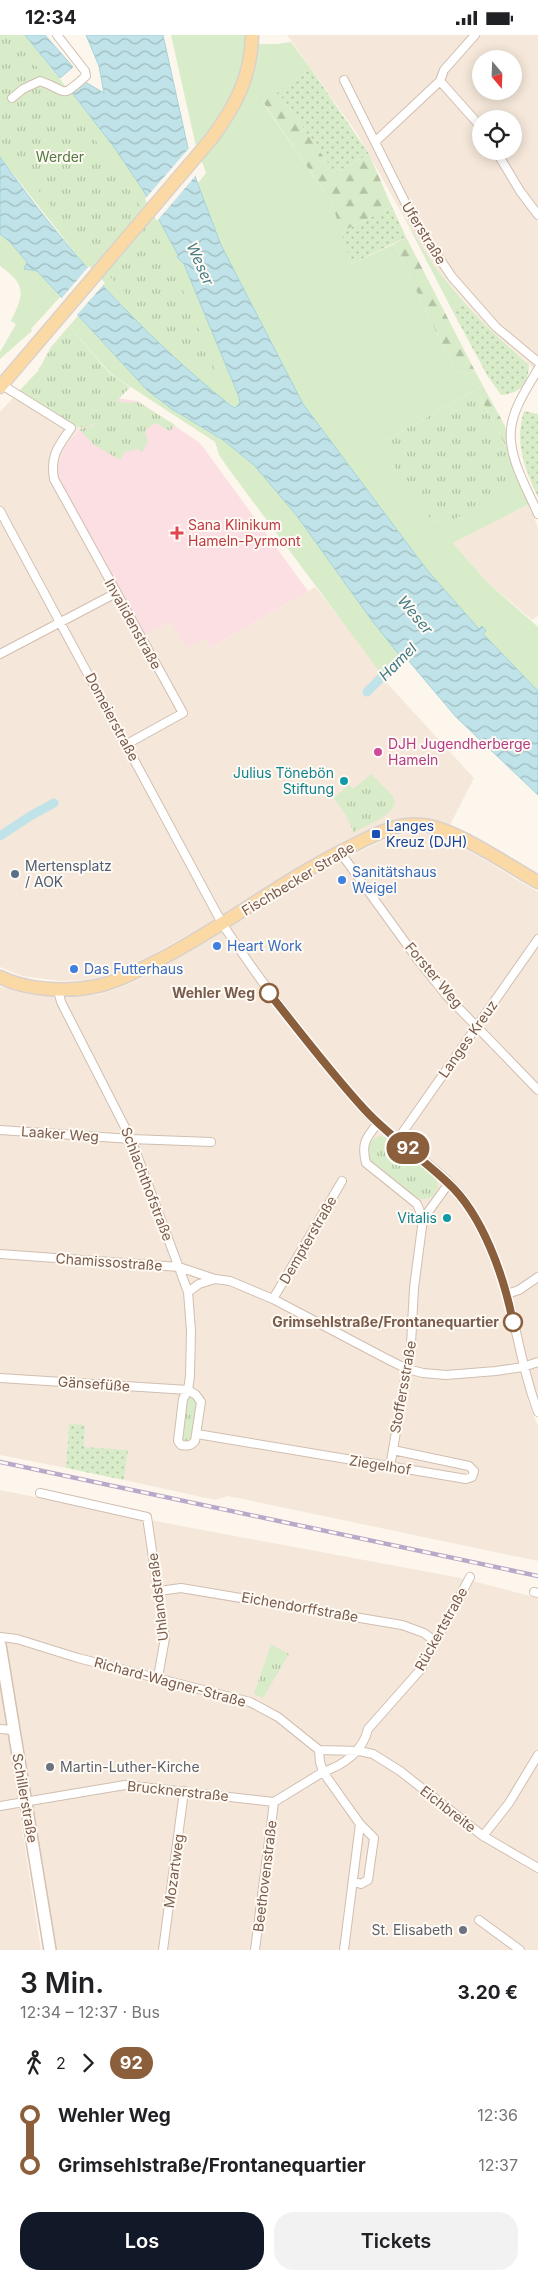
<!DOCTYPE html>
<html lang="de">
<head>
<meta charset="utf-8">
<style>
  :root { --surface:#fff; --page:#f2f2f2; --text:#202124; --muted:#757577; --accent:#111827 }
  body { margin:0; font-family:Inter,sans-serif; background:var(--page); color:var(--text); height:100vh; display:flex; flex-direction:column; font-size:19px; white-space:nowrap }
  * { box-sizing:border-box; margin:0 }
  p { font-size:16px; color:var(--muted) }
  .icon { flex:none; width:28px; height:28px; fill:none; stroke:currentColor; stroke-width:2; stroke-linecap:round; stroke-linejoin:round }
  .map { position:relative; height:1915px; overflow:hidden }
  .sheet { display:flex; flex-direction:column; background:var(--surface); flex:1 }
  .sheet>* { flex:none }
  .badge { padding:0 10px; border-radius:16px; font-size:18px; line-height:32px }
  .needle { width:32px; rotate:161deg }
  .buttons { position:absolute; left:472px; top:15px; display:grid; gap:10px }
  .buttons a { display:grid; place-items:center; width:50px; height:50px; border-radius:50%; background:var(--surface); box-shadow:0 2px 12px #0003; font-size:25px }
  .map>.badge { position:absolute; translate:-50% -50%; box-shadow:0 0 0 2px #fff }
  .legs { display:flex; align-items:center; gap:8px; height:55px; padding:0 20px; font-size:16px }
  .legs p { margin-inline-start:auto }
  .head { display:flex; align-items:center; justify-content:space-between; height:85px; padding:0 20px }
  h1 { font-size:28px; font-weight:600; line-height:38px }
  .primary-button { display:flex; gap:10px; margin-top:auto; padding:10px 20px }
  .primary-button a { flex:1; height:58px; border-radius:20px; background:var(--accent); color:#fff; font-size:20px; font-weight:600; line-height:58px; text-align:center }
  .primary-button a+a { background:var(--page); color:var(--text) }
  ul { padding:0 20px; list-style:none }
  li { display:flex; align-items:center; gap:18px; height:50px; font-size:19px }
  li i { display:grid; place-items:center; width:8px; height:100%; margin:0 6px; background:currentColor }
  li i::after { content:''; width:12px; height:12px; margin:-6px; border:4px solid; border-radius:50%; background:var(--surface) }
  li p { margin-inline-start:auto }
  li:first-child i { background:linear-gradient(#0000 50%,currentColor 0) }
  li:last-child i { background:linear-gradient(currentColor 50%,#0000 0) }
  .status { display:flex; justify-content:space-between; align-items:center; height:35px; padding:0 25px; background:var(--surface); direction:ltr }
  .status svg { height:14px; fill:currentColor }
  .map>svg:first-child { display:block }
</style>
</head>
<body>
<div class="status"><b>12:34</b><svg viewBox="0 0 49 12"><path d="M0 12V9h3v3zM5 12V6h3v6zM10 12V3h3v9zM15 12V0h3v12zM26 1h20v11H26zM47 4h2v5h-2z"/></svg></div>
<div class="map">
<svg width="538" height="1915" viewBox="0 0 538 1915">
  <defs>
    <pattern id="forest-firs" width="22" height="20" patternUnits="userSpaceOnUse" patternTransform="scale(1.25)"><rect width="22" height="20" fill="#d8ecc9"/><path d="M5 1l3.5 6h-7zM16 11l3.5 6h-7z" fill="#b4c2a5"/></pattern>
    <pattern id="park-tufts" width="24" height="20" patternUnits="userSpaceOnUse" patternTransform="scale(1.25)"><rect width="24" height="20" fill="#d8ecc9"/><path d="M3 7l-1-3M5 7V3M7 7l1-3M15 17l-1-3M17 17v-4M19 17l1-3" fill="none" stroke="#b4c2a5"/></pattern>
    <pattern id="garden-dots" width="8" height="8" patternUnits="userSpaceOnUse" patternTransform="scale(1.25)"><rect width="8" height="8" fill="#d8ecc9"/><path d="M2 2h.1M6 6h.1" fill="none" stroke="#b4c2a5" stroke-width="1.8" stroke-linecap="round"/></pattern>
    <pattern id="water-waves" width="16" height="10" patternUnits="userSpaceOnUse" patternTransform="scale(1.25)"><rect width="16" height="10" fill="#bfe3e8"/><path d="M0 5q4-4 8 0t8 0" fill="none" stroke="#a0bbbe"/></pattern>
  </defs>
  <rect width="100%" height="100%" fill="#fdf6ec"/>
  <path fill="#f5e8da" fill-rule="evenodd" d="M287,0H538V337L484,289L434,231L406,186L358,100ZM481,24H514V56H481ZM481,84H514V116H481Z
    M19,356L69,389L80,393L70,405L171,585L205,604L210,613L315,552L370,621L386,647L474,743L449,792L422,783L376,793L330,814L230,877L133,930L106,941L94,945L60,946L22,941L0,932V377Z
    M529,469L538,493V581L532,585L485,545L453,508Z
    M413,797L431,799L464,813L538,857V1361L527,1364L538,1391V1526L228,1461L215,1465L124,1445L127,1416L84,1412L85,1390H69L66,1433L0,1420V952L53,959L97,960L117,954L148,940L313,840L387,803Z
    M0,1455L176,1490L461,1543L538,1563V1915H51L0,1610Z
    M0,1620L13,1695L20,1780L41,1915H0Z"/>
  <path fill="#fbdfe3" d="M110,362L138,366L200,408L308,556L210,613L205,604L186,613L171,586L142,601L57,439L59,425L70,405Z"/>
  <path fill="#d8ecc9" d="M0,0H25L114,112L143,155L178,220L177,222L184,229L239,363L240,368L235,373L213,357L152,303L83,228L0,122Z
    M171,0H244L255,9H277L291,7L311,34L263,68L332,168L352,229L394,209L455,336L469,339L475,336L483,351L379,409L510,426V419L529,469L453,508L485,545L538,592V656L486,602L483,599L486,596L482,592L479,594L427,535L303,369L221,210L198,148L206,138L195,107Z
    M405,184L434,231L464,267L452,275Z
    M0,199L10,207L27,227L25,231L27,234L37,236L60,262L31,294L32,296L0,324V317L16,289L11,286C24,259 27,250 0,231Z
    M78,281L147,355L172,374L223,405L254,430L297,481L370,583L400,618L401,620L382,640L228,433L219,420L215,407L111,339L69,291Z"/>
  <path fill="url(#forest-firs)" d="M278,57L335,138L369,119L392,172L341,197L332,168L263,67Z
    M406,202L475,336L469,339L455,336L394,209Z
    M483,351L505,391L510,419L476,355Z"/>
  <path fill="url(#park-tufts)" d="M0,0H11C53,52 98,103 133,160C171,219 195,284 220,349L160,296L91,221L22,135L0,104Z
    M69,291L110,339L130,352C119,363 104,383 90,391C73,400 34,366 19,356L38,336L51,312Z
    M476,355L510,419V426L520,450L437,493L379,409Z
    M118,366L126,368L138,367L175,390L170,396L156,388L149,392L145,397L148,407L142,417L138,414L125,417L120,425L93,409L79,394L91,392Z
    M371,739L393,761L395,768C390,783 367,789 354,798L347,782L334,763L349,750L353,754Z
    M379,1101L390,1103L434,1139L438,1151C427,1187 384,1138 369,1125C365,1114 368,1106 379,1101Z
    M192,1362L197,1366L192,1406L185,1408L181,1402L186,1365Z
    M271,1609L289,1619L263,1663L254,1659Z"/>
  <path fill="url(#garden-dots)" d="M311,34L369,119L335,138L278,57Z
    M392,172L406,202L352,229L341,197Z
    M464,267L484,289L529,330C528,350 521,358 501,360L487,340L452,275Z
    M524,376L538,379V463C525,432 514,410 524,376Z
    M69,1389L85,1390L84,1412L128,1415L124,1445L66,1433Z"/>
  <path fill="url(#water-waves)" stroke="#a5d3da" d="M25,0H45L73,32L60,43Z
    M86,0H163L188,113L196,144L221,210L303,369L427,535L479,594L482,591L486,596L483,599L486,602L538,656V760L456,682L408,625L401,622L370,583L297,481L254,430L223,405L172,374L147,355L37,236L24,234L27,227L10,207L0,199V122C65,214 142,300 230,370L235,373L240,368L239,362L184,229L177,222L178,220L143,155L114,112L72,58L85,47L104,58L99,31Z"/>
  <path fill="#fdf6ec" d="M190,112L197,139L157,186L145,164Z
    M89,231L105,248L75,282L60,265Z"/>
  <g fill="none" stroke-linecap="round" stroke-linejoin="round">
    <path stroke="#bfe3e8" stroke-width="9" d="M367,657L409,615
      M0,801L32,780L54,768"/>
    <g stroke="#d1beb0" stroke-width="10">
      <path id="minor" d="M344,45L415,187L452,242L496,292L538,327
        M440,46L481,92
        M12,63L23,54L40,46C69,56 59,65 86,41L85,36L57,0
        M376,106L440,46L444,35L475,0
        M496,116L520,156L538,180
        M538,334C528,352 513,373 511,394C508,423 527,453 538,479
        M2,350L71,393C58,412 50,420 54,444L183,678L127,709
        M0,476L223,890C266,954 313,1018 365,1076C398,1111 447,1134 472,1177C487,1201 499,1232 507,1260C518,1299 523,1339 538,1377
        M0,619L116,558
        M340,817L418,925L446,960L538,1055
        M378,1088C366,1103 361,1108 366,1128L417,1169L423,1184L449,1148
        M0,1095L131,1104L211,1107
        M398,1104L538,904
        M0,1219L179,1232L215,1244L230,1246L273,1264L387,1324L407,1334L423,1338L446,1340L496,1336L523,1332L538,1327
        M188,1257L199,1249L215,1244
        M507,1259L519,1255L538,1242
        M273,1264L342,1146
        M0,1343L188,1355L196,1360L201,1367L195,1406C191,1411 187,1411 181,1410L178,1406L183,1364L188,1355L190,1341L191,1296L188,1257L131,1104L61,967L58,954
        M197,1399L466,1444L472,1442L474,1436L469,1431L393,1415
        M390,1432L411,1309L414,1253L423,1184
        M40,1458L147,1482L165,1603L158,1642
        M159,1556L181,1553L402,1590L424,1598L436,1607
        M534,1557L538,1558
        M0,1602L17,1604L78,1623L250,1667L278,1682L319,1715L359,1716L373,1719L400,1736L483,1801L538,1833
        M0,1694L13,1695
        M0,1771L125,1750L274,1767L323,1737L320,1727L319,1715
        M483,1801L509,1768L538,1720
        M353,1846L361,1849L368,1845L374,1803L360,1789L323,1737C344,1730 363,1716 368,1694L421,1634L470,1542
        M479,1885L520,1915
        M163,1915L184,1756
        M255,1915L274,1767
        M344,1915L360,1789"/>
    </g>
    <g stroke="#d6c0b0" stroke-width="14">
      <path id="secondary" d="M0,1610L50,1915"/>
    </g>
    <g stroke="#dad1cd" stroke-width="15">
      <path id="primary" d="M0,352L212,103C236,70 251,42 252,0
        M0,942C26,955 65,957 93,952C116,948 139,935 159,925C225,891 283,845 348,813C372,801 396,787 423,790C455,793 509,831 538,847"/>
    </g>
    <use href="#minor" stroke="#fff" stroke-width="8"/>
    <use href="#secondary" stroke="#fff" stroke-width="11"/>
    <use href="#primary" stroke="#fbd9a5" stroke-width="12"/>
    <g stroke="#b9a8c9" stroke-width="4.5">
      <path id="rail" d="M0,1427L538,1541"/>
    </g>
    <use href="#rail" stroke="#fffaf3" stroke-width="2.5" stroke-dasharray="8" stroke-linecap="butt"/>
  </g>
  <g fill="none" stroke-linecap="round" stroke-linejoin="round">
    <g stroke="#fff" stroke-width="11">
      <path id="line-1" d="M269,958C300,997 331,1038 365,1075C390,1102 422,1123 448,1148C483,1180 504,1242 513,1287"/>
    </g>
    <use href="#line-1" stroke="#8b5e3c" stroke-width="8"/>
  </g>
  <path fill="#e0444e" stroke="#fffaf3" stroke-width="2" d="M174.5 490.5h5v5h5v5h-5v5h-5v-5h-5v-5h5z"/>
  <circle fill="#d1479c" stroke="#fffaf3" stroke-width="2" cx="378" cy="717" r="5"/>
  <g fill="#0f9aa8" stroke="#fffaf3" stroke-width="2">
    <circle cx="344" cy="746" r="5"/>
    <circle cx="447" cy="1183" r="5"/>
  </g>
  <rect fill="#1a4fb4" stroke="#fffaf3" stroke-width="2" x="371" y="794" width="10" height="10" rx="2.5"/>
  <circle fill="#5c6f8a" stroke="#fffaf3" stroke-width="2" cx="15" cy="839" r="5"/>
  <g fill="#3f7fe0" stroke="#fffaf3" stroke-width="2">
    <circle cx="342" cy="845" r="5"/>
    <circle cx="217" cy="911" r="5"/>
    <circle cx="74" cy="934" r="5"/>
  </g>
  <g fill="#fff" stroke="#8b5e3c" stroke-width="2.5">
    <circle cx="269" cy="958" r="9"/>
    <circle cx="513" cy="1287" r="9"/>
  </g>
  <g fill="#6b7280" stroke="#fffaf3" stroke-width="2">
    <circle cx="50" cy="1732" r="5"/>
    <circle cx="463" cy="1895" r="5"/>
  </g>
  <g text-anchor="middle" stroke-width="4" stroke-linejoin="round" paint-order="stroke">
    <g font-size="14" fill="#537a41" stroke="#fffaf3">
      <text x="60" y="127">Werder</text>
    </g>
    <g font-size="14" fill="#7a5c4d" stroke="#fffaf3">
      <text transform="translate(424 198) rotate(58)" y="5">Uferstraße</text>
      <text transform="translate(133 589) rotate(61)" y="5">Invalidenstraße</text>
      <text transform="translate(112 682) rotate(62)" y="5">Domeierstraße</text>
      <text transform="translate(298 844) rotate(-31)" y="5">Fischbecker Straße</text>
      <text transform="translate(434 940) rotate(50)" y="5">Forster Weg</text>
      <text transform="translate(468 1004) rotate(-55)" y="5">Langes Kreuz</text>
      <text transform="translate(60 1099) rotate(4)" y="5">Laaker Weg</text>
      <text transform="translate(147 1149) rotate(69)" y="5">Schlachthofstraße</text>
      <text transform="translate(308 1205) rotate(-60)" y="5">Dempterstraße</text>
      <text transform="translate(109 1227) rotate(4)" y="5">Chamissostraße</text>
      <text transform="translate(94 1349) rotate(4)" y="5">Gänsefüße</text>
      <text transform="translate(403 1352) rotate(-80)" y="5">Stoffersstraße</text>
      <text transform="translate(380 1430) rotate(9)" y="5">Ziegelhof</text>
      <text transform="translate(158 1562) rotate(-97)" y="5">Uhlandstraße</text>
      <text transform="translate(300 1572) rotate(10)" y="5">Eichendorffstraße</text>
      <text transform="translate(441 1594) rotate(-61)" y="5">Rückertstraße</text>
      <text transform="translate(170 1647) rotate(15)" y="5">Richard-Wagner-Straße</text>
      <text transform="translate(178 1756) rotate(6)" y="5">Brucknerstraße</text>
      <text transform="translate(25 1763) rotate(80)" y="5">Schillerstraße</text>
      <text transform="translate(448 1774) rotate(38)" y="5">Eichbreite</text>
      <text transform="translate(174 1836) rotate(-82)" y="5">Mozartweg</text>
      <text transform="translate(265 1841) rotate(-83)" y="5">Beethovenstraße</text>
    </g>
    <g font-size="14" fill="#be3a42" stroke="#fffaf3" text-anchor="start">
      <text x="188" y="495">Sana Klinikum<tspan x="188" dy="16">Hameln-Pyrmont</tspan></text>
    </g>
    <g font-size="14" fill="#b23c85" stroke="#fffaf3" text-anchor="start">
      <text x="388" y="714">DJH Jugendherberge<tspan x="388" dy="16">Hameln</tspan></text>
    </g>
    <g font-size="14" fill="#0d838f" stroke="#fffaf3" text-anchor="end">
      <text x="334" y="743">Julius Tönebön<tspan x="334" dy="16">Stiftung</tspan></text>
      <text x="437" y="1188">Vitalis</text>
    </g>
    <g font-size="14" fill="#164399" stroke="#fffaf3" text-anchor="start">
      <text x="386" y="796">Langes<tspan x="386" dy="16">Kreuz (DJH)</tspan></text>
    </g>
    <g font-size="14" fill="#4e5e75" stroke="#fffaf3" text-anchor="start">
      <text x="25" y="836">Mertensplatz<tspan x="25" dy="16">/ AOK</tspan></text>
    </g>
    <g font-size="14" fill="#366cbe" stroke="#fffaf3" text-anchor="start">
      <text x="352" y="842">Sanitätshaus<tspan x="352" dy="16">Weigel</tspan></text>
      <text x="227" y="916">Heart Work</text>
      <text x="84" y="939">Das Futterhaus</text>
    </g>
    <g font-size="14" font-weight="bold" fill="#7a5c4d" stroke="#fffaf3" text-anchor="end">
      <text x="255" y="963">Wehler Weg</text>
      <text x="499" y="1292">Grimsehlstraße/Frontanequartier</text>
    </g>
    <g font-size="14" fill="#5b616d" stroke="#fffaf3" text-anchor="start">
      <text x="60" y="1737">Martin-Luther-Kirche</text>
      <text x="453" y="1900" text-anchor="end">St. Elisabeth</text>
    </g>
    <g font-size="15" font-style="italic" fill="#437c86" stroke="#fffaf3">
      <text transform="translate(200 229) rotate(66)" y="5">Weser</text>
      <text transform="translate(415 580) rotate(50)" y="5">Weser</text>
      <text transform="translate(398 627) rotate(-45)" y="5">Hamel</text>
    </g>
  </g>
</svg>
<div class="buttons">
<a><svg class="needle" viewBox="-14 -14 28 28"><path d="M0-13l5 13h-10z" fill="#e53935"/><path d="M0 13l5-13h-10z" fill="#757577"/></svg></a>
<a><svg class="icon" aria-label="locate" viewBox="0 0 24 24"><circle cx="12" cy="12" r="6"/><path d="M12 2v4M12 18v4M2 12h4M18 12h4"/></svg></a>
</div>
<b class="badge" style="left:408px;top:1113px;background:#8b5e3c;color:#fff">92</b>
</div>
<section class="sheet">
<div class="head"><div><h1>3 Min.</h1><p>12:34 – 12:37 · Bus</p></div><b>3.20 €</b></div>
<div class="legs"><svg class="icon" aria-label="walk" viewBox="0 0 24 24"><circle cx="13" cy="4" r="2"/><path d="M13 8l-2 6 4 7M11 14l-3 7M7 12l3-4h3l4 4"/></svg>2<svg class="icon" aria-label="forward" viewBox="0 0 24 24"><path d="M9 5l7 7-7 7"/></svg><b class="badge" style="background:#8b5e3c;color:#fff">92</b></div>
<ul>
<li><i style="color:#8b5e3c"></i><b>Wehler Weg</b><p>12:36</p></li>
<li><i style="color:#8b5e3c"></i><b>Grimsehlstraße/Frontanequartier</b><p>12:37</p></li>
</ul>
<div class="primary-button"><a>Los</a><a>Tickets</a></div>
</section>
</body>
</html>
